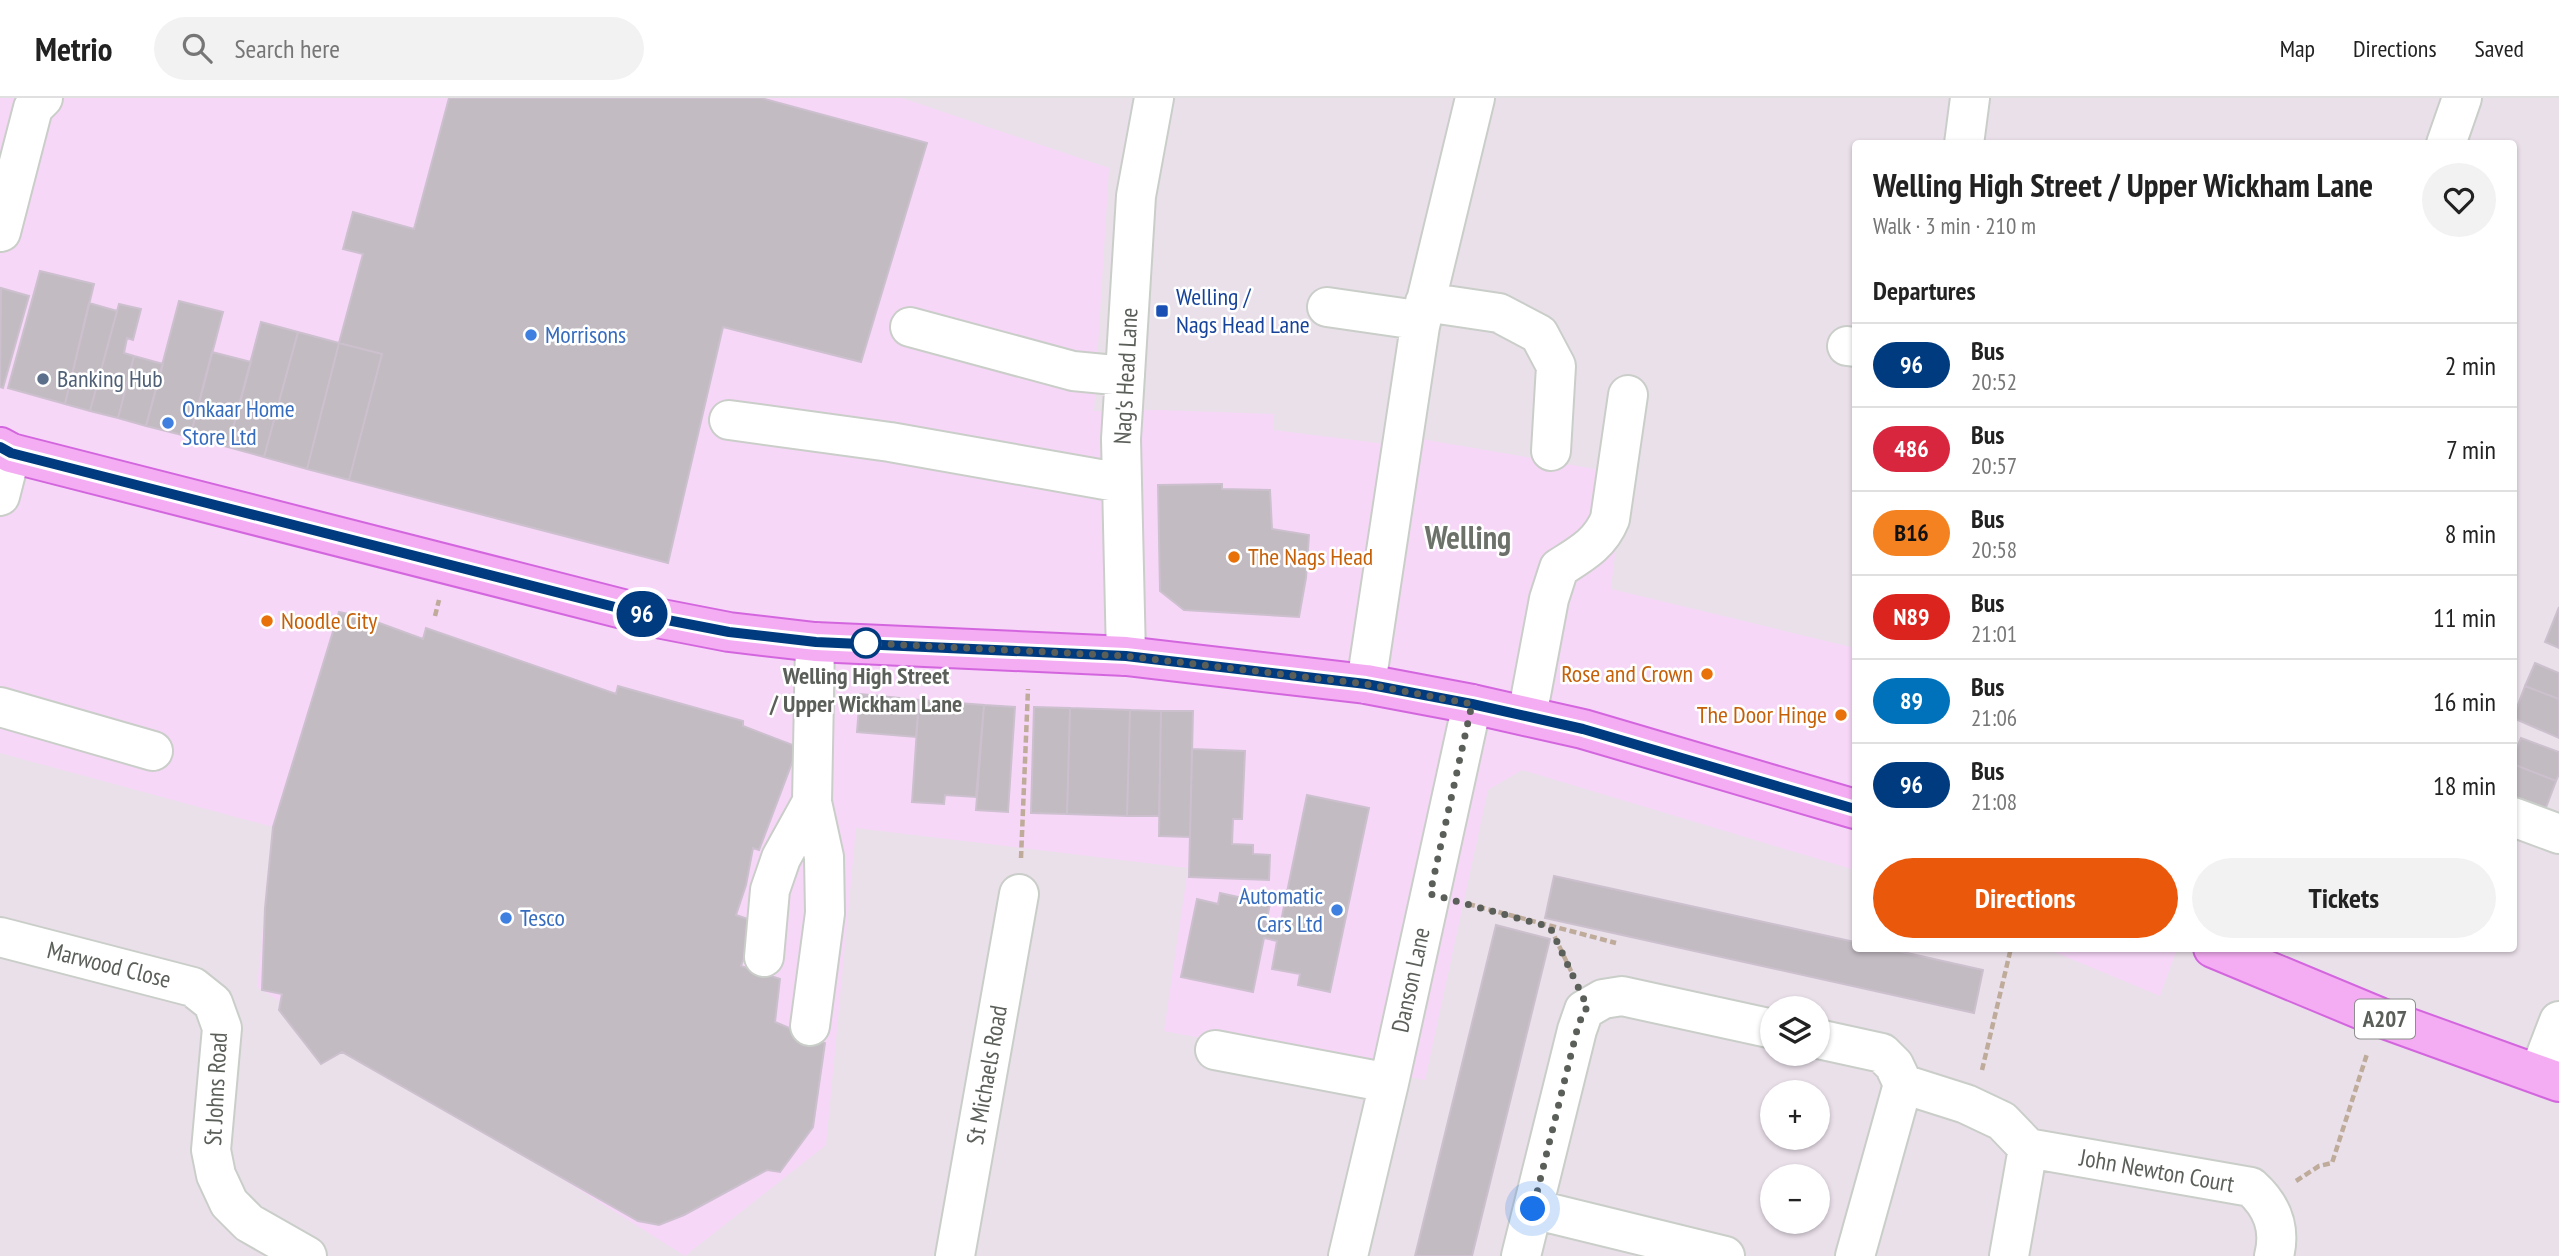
<!DOCTYPE html>
<html lang="en">
<head>
<meta charset="utf-8">
<style>
  :root { --surface:#fff; --page:#f2f2f2; --text:#222; --muted:#767676; --line:#e0e0e0; --accent:#ea580c }
  body { margin:0; font-family:"PT Sans Narrow",sans-serif; background:var(--page); color:var(--text); height:100vh; display:flex; flex-direction:column; font-size:26px; white-space:nowrap }
  * { box-sizing:border-box; margin:0 }
  p { font-size:23px; color:var(--muted) }
  .icon { flex:none; width:38px; height:38px; fill:none; stroke:currentColor; stroke-width:2; stroke-linecap:round; stroke-linejoin:round }
  .map { position:relative; flex:1; overflow:hidden }
  .panel { position:absolute; left:1852px; top:42px; width:665px; height:812px; display:flex; flex-direction:column; background:var(--surface); border-radius:7px; box-shadow:0 2px 5px #0004 }
  .panel>* { flex:none }
  .badge { padding:0 14px; border-radius:23px; font-size:24px; line-height:46px }
  .tools { position:absolute; left:1760px; top:898px; display:grid; gap:14px }
  .tools a { display:grid; place-items:center; width:70px; height:70px; border-radius:50%; background:var(--surface); box-shadow:0 2px 5px #0004; font-size:35px }
  .you { position:absolute; width:35px; height:35px; margin:-18px; border:5px solid #fff; border-radius:50%; background:#1a73e8; box-shadow:0 0 0 10px #1a73e833 }
  .map>.badge { position:absolute; translate:-50% -50%; box-shadow:0 0 0 4px #fff }
  h2 { padding:0 21px; font-size:26px; line-height:63px }
  .round { display:grid; place-items:center; flex:none; width:74px; height:74px; border-radius:37px; background:var(--page) }
  .headline { display:flex; align-items:center; justify-content:space-between; height:119px; padding:0 21px }
  h1 { font-size:33px; font-weight:800; line-height:52px }
  .button { display:flex; gap:14px; margin-top:auto; padding:14px 21px }
  .button a { flex:1; height:80px; border-radius:42px; background:var(--accent); color:#fff; font-size:28px; font-weight:800; line-height:80px; text-align:center }
  .button a+a { background:var(--page); color:var(--text) }
  ul { padding:0; list-style:none }
  li { display:flex; align-items:center; gap:21px; height:84px; padding:0 21px; border-top:2px solid var(--line) }
  li div { flex:1 }
  li b { display:block; font-size:26px }
  li em { font-style:normal }
  li .badge { min-width:77px; font-weight:700; text-align:center }
  header { display:flex; align-items:center; gap:42px; box-sizing:border-box; height:98px; padding:0 35px; background:var(--surface); border-bottom:2px solid var(--line) }
  header strong { font-size:33px }
  nav { display:flex; gap:38px; margin-inline-start:auto; font-size:24px }
  .search { width:490px; height:63px; background:var(--page); display:flex; align-items:center; gap:18px; box-sizing:border-box; padding:0 24px; border-radius:38px; color:var(--muted); font-size:26px }
  .map>svg:first-child { display:block }
</style>
</head>
<body>
<header>
<strong>Metrio</strong>
<div class="search"><svg class="icon" aria-label="search" viewBox="0 0 24 24"><circle cx="10" cy="10" r="6"/><path d="M15 15l6 6"/></svg>Search here</div>
<nav><a>Map</a><a>Directions</a><a>Saved</a></nav>
</header>
<div class="map">
<svg width="2559" height="1158" viewBox="0 0 2559 1158">
  <rect width="100%" height="100%" fill="#eae0ea"/>
  <path fill="#f7d7f8" d="M0,0H902L1109,70L1094,313L1159,312L1274,316L1273,332L1402,348L1421,341L1624,376L1611,491L1855,550V772L1522,672L1488,692L1425,982L1164,933L1188,770L856,730L826,1047L685,1158L257,889L273,729L0,655Z
    M2047,851H2177L2160,898Z"/>
  <path fill="#c2bbc2" stroke="#ccc0ce" stroke-width="2" d="M449,0H761L927,45L861,264L723,229L668,465L349,382L382,256L339,245L363,156L343,151L353,114L414,131Z
    M40,173L94,186L65,306L8,290Z
    M1,190L29,198L3,290L0,289Z
    M179,203L223,214L190,339L146,328Z
    M89,205L117,213L90,313L65,306Z
    M119,206L141,211L133,242L127,240L124,255L134,258L118,320L90,313Z
    M261,224L298,234L264,359L228,349Z
    M298,234L339,245L307,371L264,359Z
    M339,245L382,256L349,382L307,371Z
    M212,254L251,264L228,349L190,339Z
    M134,258L163,266L146,328L118,320Z
    M1222,386V391L1270,392L1272,431L1309,437L1306,480L1299,519L1184,512L1160,493L1158,387Z
    M2559,509V550L2545,544Z
    M339,514L363,519L423,541L426,530L616,596L618,588L743,623V628L798,649L759,752L753,750L746,787L736,817L757,824L741,868L780,881L775,924L825,945L813,1029L780,1074L767,1072L684,1117L659,1127L638,1123L342,954L321,966L279,912L282,896L262,892L265,810L273,729Z
    M2535,565L2559,575V601L2525,588Z
    M2525,588L2559,601V640L2513,620Z
    M860,596L919,602L916,639L857,634Z
    M919,602L984,607L976,699L945,697L944,706L912,704Z
    M984,607L1015,609L1008,714L976,712Z
    M1034,609L1070,610L1067,716L1031,715Z
    M1070,610L1130,612L1127,718L1067,716Z
    M1130,612L1161,613L1159,718H1127Z
    M1161,613H1193L1190,739L1159,738Z
    M2521,640L2559,654V676L2556,683L2513,666V659Z
    M1192,651L1245,653L1242,721H1233L1232,746L1253,747V756L1270,757L1269,782L1189,779Z
    M2513,666L2556,683L2542,720L2513,709Z
    M1307,697L1369,710L1330,894L1298,887L1300,876L1272,871L1277,843L1264,840L1253,894L1181,879L1197,801L1218,806L1220,795L1270,806L1266,825L1280,828Z
    M1554,778L1855,844V850H1885L1983,872L1974,915L1545,820Z
    M1496,827L1550,841L1472,1158H1415Z"/>
  <g fill="none" stroke-linecap="round" stroke-linejoin="round">
    <g stroke="#cacec9" stroke-width="42">
      <path id="minor" d="M1964,46L1970,0
        M2446,46L2462,0
        M1,134L33,10L43,0
        M1425,204L1499,215L1539,236L1556,268L1551,353
        M1327,209L1410,221L1420,228
        M910,229L1073,273L1125,278
        M1847,248L1855,249
        M729,322L890,344L1122,385
        M0,398L11,355
        M1126,558L1121,341L1136,98L1154,0
        M1366,586L1420,228L1475,0
        M0,609L153,653
        M1527,618L1549,501L1559,470C1581,456 1600,446 1610,421L1628,297
        M2513,719L2559,736
        M0,839L193,889L213,905L222,930L211,1052L216,1077L229,1105L249,1125L307,1158
        M764,859L770,792L781,760L812,704
        M810,928L825,815L824,759L812,704L815,544
        M1818,941L1882,955L1894,967L1903,986L1966,1006L2002,1023L2028,1050L2251,1089C2272,1108 2281,1130 2274,1158
        M1215,952L1389,985
        M2539,975L2559,923
        M1533,1111L1725,1158
        M955,1158L1019,796
        M1348,1158L1389,985L1472,606
        M1521,1158L1577,932L1584,912L1603,901L1622,898L1773,931
        M1855,1158L1903,986
        M2009,1158L2028,1050"/>
    </g>
    <g stroke="#d366de" stroke-width="42">
      <path id="major" d="M0,349L11,355L662,521L729,534L815,544L1126,558L1366,586L1472,606L1583,631L1855,711
        M2213,850L2379,919L2559,984"/>
    </g>
    <path stroke="#bfab9a" stroke-width="4.5" stroke-dasharray="7 3.5" stroke-linecap="butt" d="M435,518L439,502
      M1021,760L1028,591
      M1468,806L1616,845
      M1550,829L1572,875
      M1982,972L2011,850
      M2296,1083L2319,1068L2332,1065L2367,956"/>
    <use href="#minor" stroke="#fff" stroke-width="38"/>
    <use href="#major" stroke="#f4acf2" stroke-width="38"/>
  </g>
  <g fill="none" stroke-linecap="round" stroke-linejoin="round">
    <g stroke="#fff" stroke-width="16">
      <path id="line" d="M0,349L11,355L662,521L729,534L816,544L1126,558L1366,586L1472,606L1583,631L1855,711"/>
    </g>
    <use href="#line" stroke="#003b80" stroke-width="10"/>
    <path stroke="#5b5f59" stroke-width="7" stroke-dasharray="0 12.6" d="M866,545L1126,558L1366,586L1472,606L1430,796L1550,829L1588,910L1584,912L1577,932L1533,1111"/>
  </g>
  <rect fill="#1a4fb4" stroke="#fff" stroke-width="2.5" x="1155" y="206" width="14" height="14" rx="3.5"/>
  <g fill="#3f7fe0" stroke="#fff" stroke-width="2.5">
    <circle cx="531" cy="237" r="7"/>
    <circle cx="168" cy="325" r="7"/>
    <circle cx="1337" cy="812" r="7"/>
    <circle cx="506" cy="820" r="7"/>
  </g>
  <circle fill="#5c6f8a" stroke="#fff" stroke-width="2.5" cx="43" cy="281" r="7"/>
  <g fill="#e8710a" stroke="#fff" stroke-width="2.5">
    <circle cx="1234" cy="459" r="7"/>
    <circle cx="267" cy="523" r="7"/>
    <circle cx="1707" cy="576" r="7"/>
    <circle cx="1841" cy="617" r="7"/>
  </g>
  <circle fill="#fff" stroke="#003b80" stroke-width="3.5" cx="866" cy="545" r="14"/>
  <g text-anchor="middle" stroke-width="5" stroke-linejoin="round" paint-order="stroke">
    <rect fill="#fff" stroke="#8c8f8b" stroke-width="2" x="2355" y="901.5" width="60" height="39" rx="5"/>
    <g font-size="23" font-weight="bold" fill="#5b5f59">
      <text x="2385" y="929">A207</text>
    </g>
    <g font-size="24" fill="#164399" stroke="#fff" text-anchor="start">
      <text x="1176" y="207">Welling /<tspan x="1176" dy="28">Nags Head Lane</tspan></text>
    </g>
    <g font-size="24" fill="#366cbe" stroke="#fff" text-anchor="start">
      <text x="545" y="245">Morrisons</text>
      <text x="182" y="319">Onkaar Home<tspan x="182" dy="28">Store Ltd</tspan></text>
      <text x="1323" y="806" text-anchor="end">Automatic<tspan x="1323" dy="28">Cars Ltd</tspan></text>
      <text x="520" y="828">Tesco</text>
    </g>
    <g font-size="24" fill="#5b5f59" stroke="#fff">
      <text transform="translate(1126 278) rotate(-87)" y="8">Nag's Head Lane</text>
      <text transform="translate(109 867) rotate(14)" y="8">Marwood Close</text>
      <text transform="translate(1411 882) rotate(-78)" y="8">Danson Lane</text>
      <text transform="translate(987 977) rotate(-80)" y="8">St Michaels Road</text>
      <text transform="translate(216 991) rotate(-87)" y="8">St Johns Road</text>
      <text transform="translate(2157 1073) rotate(10)" y="8">John Newton Court</text>
    </g>
    <g font-size="24" fill="#4e5e75" stroke="#fff" text-anchor="start">
      <text x="57" y="289">Banking Hub</text>
    </g>
    <g font-size="24" fill="#c56008" stroke="#fff" text-anchor="start">
      <text x="1248" y="467">The Nags Head</text>
      <text x="281" y="531">Noodle City</text>
      <text x="1693" y="584" text-anchor="end">Rose and Crown</text>
      <text x="1827" y="625" text-anchor="end">The Door Hinge</text>
    </g>
    <g font-size="24" font-weight="bold" fill="#5b5f59" stroke="#fff">
      <text x="866" y="586">Welling High Street<tspan x="866" dy="28">/ Upper Wickham Lane</tspan></text>
    </g>
    <g font-size="32" font-weight="bold" fill="#6c716a" stroke="#fff">
      <text x="1468" y="451">Welling</text>
    </g>
  </g>
</svg>
<div class="tools">
<a><svg class="icon" aria-label="layers" viewBox="0 0 24 24"><path d="M12 4l9 5-9 5-9-5zM3 14l9 5 9-5"/></svg></a>
<a>+</a>
<a>−</a>
</div>
<div class="you" style="left:1533px;top:1111px"></div>
<b class="badge" style="left:642px;top:516px;background:#003b80;color:#fff">96</b>
<section class="panel">
<div class="headline"><div><h1>Welling High Street / Upper Wickham Lane</h1><p>Walk · 3 min · 210 m</p></div><a class="round"><svg class="icon" aria-label="heart" viewBox="0 0 24 24"><path d="M12 20l-8-8c-3-5 5-10 8-4 3-6 11-1 8 4z"/></svg></a></div>
<h2>Departures</h2>
<ul>
<li><span class="badge" style="background:#003b80;color:#fff">96</span><div><b>Bus</b><p>20:52</p></div><em>2 min</em></li>
<li><span class="badge" style="background:#d7263d;color:#fff">486</span><div><b>Bus</b><p>20:57</p></div><em>7 min</em></li>
<li><span class="badge" style="background:#f58220;color:#111">B16</span><div><b>Bus</b><p>20:58</p></div><em>8 min</em></li>
<li><span class="badge" style="background:#dc241f;color:#fff">N89</span><div><b>Bus</b><p>21:01</p></div><em>11 min</em></li>
<li><span class="badge" style="background:#0072bc;color:#fff">89</span><div><b>Bus</b><p>21:06</p></div><em>16 min</em></li>
<li><span class="badge" style="background:#003b80;color:#fff">96</span><div><b>Bus</b><p>21:08</p></div><em>18 min</em></li>
</ul>
<div class="button"><a>Directions</a><a>Tickets</a></div>
</section>
</div>
</body>
</html>
